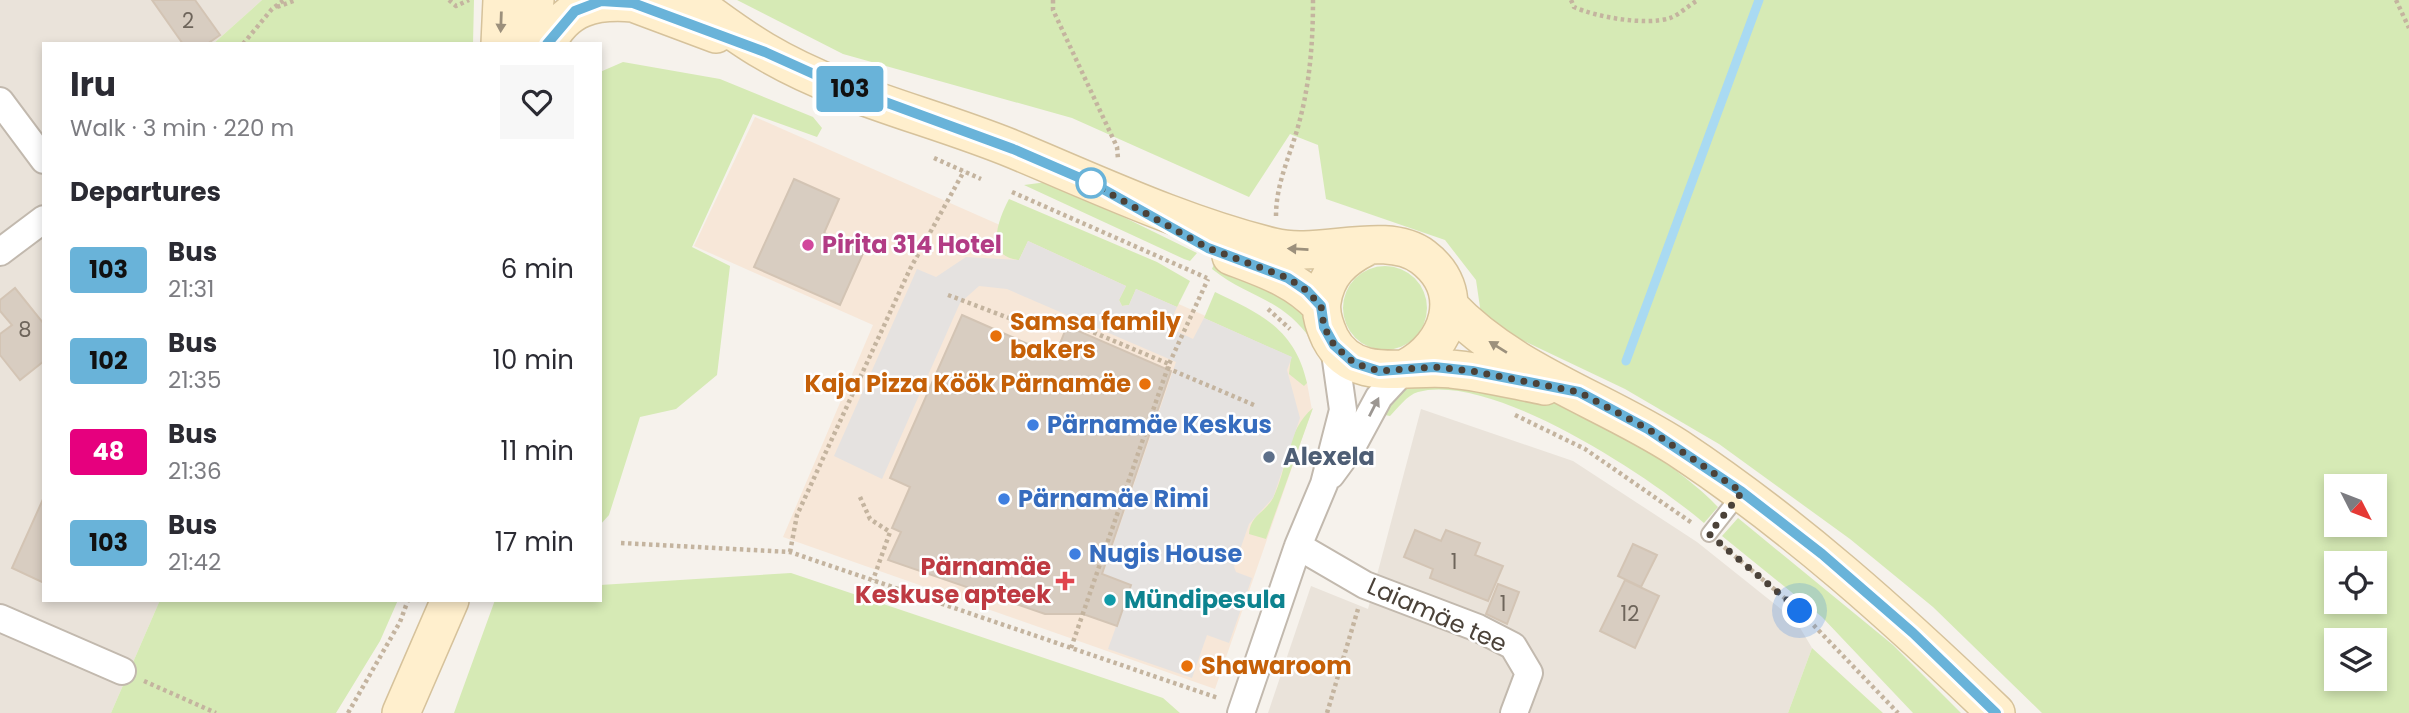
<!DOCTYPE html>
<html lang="en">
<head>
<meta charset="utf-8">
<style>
  :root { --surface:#fff; --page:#f7f7f7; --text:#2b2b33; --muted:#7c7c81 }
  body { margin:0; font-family:Poppins,sans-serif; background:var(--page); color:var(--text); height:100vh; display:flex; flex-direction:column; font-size:26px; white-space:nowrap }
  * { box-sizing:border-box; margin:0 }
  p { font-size:23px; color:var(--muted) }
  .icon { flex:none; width:38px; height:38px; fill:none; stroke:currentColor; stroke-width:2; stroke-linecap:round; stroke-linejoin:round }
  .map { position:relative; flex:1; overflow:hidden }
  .panel { position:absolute; left:42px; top:42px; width:560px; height:560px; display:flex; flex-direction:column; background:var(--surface); border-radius:0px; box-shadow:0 4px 10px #0003 }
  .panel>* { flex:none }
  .badge { padding:0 14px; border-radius:5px; font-size:24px; line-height:46px }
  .needle { width:46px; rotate:132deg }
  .fabs { position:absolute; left:2324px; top:474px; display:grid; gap:14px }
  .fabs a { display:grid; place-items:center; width:63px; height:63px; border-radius:0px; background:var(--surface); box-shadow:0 4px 10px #0003; font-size:35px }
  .you { position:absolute; width:35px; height:35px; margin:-18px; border:5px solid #fff; border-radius:50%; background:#1a73e8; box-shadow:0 0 0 10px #1a73e833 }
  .map>.badge { position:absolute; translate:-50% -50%; box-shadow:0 0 0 4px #fff }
  h2 { padding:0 28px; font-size:26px; line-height:63px }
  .round { display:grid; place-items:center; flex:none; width:74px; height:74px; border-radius:0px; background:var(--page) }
  .overview { display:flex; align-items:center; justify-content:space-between; height:119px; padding:0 28px }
  h1 { font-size:33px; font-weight:700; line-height:52px }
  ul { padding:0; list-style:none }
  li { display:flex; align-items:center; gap:21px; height:91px; padding:0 28px }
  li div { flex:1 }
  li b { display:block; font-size:26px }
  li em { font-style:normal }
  li .badge { min-width:77px; font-weight:700; text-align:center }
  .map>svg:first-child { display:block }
</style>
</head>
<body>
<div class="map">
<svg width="2409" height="713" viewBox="0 0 2409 713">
  <rect width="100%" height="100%" fill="#f6f2ec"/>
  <path fill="#eae3da" d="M0,0H262L213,44H44V600H160L111,713H0Z
    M1421,409L1573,461L1697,542L1796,621L1812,648L1788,713H1268L1311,586L1368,609Z"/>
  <path fill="#f7e7d8" d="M755,117L1292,354L1307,383L1312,410L1215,689L783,537L873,325L694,246Z"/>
  <path fill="#d6eab5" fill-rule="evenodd" d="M262,0H474L473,44H213Z
    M737,0H2409V713H2042L1933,607L1850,539L1719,444L1625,389L1482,321L1476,280L1445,240L1326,199L1318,145L1290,134L1249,197L1072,118L843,54ZM2336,486H2375V525H2336ZM2336,564H2375V602H2336ZM2336,640H2375V679H2336Z
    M623,62L720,79L813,117L822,128L817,137L753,114L692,247L730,266L717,375L676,409L640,417L609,515L600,525V72Z
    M1047,182L1062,187L1197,253L1190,261L1184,259L1024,185Z
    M1009,199L1157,262L1190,281L1177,307L1136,289L1129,305L1122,306L1119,300L1126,286L1028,241L1019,260C983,257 999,218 1009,199Z
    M1215,262L1275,287L1306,314L1312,341C1282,297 1248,298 1212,269Z
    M1343 308a42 42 0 1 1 84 0a42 42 0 1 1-84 0Z
    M1215,292C1261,314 1295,329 1307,383L1304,386L1289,374L1291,357L1204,318Z
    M1432,380C1471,387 1512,390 1550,400C1595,411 1687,473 1718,507L1704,523C1649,476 1492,372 1418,392C1407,395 1398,408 1390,416L1380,414C1396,394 1406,384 1432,380Z
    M1313,408L1266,539L1249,534C1250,515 1265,513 1273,498C1288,468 1286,430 1313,408Z
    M1738,518L1893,645L1961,713H1913L1822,617L1722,536Z
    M791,573L1163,698L1180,713H454L495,600H600V585Z
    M160,600H398L380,641L336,713H111Z
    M1812,648L1883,713H1788Z"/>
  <path fill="#e5e2e0" d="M1028,241L1126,286L1119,300L1122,306L1129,305L1136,289L1177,307L1168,327L1193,339L1204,318L1292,357L1287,370L1300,418L1273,498L1249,524L1234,567L1236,572L1252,578L1229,643L1207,635L1192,678L1108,649L1131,585L1103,574L1176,362L1007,289L979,286L960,303L882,479L834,456L917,269L936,277L966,257L1019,260Z"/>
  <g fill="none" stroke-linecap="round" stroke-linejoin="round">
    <path stroke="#a9daf2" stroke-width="9" d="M1626,361L1759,0"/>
  </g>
  <path fill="#d8cdc1" stroke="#d3c4b4" stroke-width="2" d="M152,0H195L220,35L207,44H183Z
    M794,179L839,199L824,233L864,251L840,305L754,267Z
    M15,288L44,324V361L20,380L0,355V334L12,325L0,311V300Z
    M962,315L1055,356L1067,326L1171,371L1102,574L1131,585L1117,626L1083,614H1045L888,560L901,532L892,528L910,487L890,478Z
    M44,497V583L12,568Z
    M1415,530L1441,541L1446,530L1480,543L1475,555L1503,566L1488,601L1430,578L1433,569L1404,557Z
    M1633,544L1657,555L1641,587L1618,576Z
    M1625,580L1659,596L1635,648L1600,631Z
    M1498,584L1519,592L1507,624L1486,614Z"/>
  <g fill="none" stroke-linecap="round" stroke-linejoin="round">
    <g stroke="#c2b9ae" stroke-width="18">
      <path id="lane" d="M1709,534L1741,493"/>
    </g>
    <g stroke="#c2b9ae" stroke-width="30">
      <path id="street" d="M0,101L44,160
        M0,252L44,219
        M1331,475L1353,445L1379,397L1406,368
        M1298,546L1365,585L1478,628L1513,646L1529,673L1514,713
        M0,618L122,671
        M1241,713L1298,546L1324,484L1343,410L1334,346"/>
    </g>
    <g stroke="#d6c29b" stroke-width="40">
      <path id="secondary" d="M625,0L716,34
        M690,0C714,17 738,36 764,51C841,97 933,116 1015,150C1099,185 1184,225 1273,247C1318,259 1386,229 1423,257C1468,291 1449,346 1406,368
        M500,44L502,0
        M530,44L535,0
        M547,44C565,6 595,0 633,3
        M1366,247C1342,259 1326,274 1322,302C1320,315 1325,327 1330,338C1354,385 1409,364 1451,369C1483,372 1514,380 1545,386
        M1231,256C1265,269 1296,279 1321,306
        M1449,306C1511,372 1604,400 1678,448C1794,525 1896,617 1996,713
        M401,713L450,600"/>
    </g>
    <path stroke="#c4b49f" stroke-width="4.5" stroke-dasharray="3.5 3.5" stroke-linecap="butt" d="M449,0L456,6L469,0
      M1053,0V10L1117,147L1118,159
      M1571,0L1574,7C1596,17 1646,26 1670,18C1679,15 1689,5 1698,0
      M2396,0L2409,28
      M277,7L296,0
      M243,44L272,9L284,0
      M934,158L981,179
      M1012,192L1207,278
      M1276,216C1276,182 1291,154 1299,123C1310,83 1313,41 1313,0
      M948,295L1038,329L1052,315L1169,364
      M1268,309L1290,329
      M1167,368L1254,405
      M1515,415L1585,449L1692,523
      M860,497L870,519L890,532L873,580
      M621,543L790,552L1218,698
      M1724,547L1800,611L1898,713
      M790,552L797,515L910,269L964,171
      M1071,648L1169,364L1208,279
      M144,681L216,713
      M348,713L400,622L408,600
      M1327,713L1358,609"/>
    <use href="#lane" stroke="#fff" stroke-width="14"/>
    <use href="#street" stroke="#fff" stroke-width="26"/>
    <use href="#secondary" stroke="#ffefcd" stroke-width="37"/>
  </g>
  <defs><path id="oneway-solid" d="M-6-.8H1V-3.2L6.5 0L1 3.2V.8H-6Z" transform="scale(1.75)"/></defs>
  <g fill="#9c907c">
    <use href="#oneway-solid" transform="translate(501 22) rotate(92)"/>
    <use href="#oneway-solid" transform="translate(1298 249) rotate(-177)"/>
    <use href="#oneway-solid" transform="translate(1498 347) rotate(-148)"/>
  </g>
  <use fill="#9c9792" href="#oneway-solid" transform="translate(1374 407) rotate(-63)"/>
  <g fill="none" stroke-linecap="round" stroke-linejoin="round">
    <g stroke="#fff" stroke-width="16">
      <path id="line" d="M547,44L575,11L601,1L633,3L765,52L836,84L1013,149L1094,184L1208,248L1288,278L1307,291L1321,306L1324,327L1334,345L1354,363L1379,371L1434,367L1472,371L1579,392L1648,429L1742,492L1822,554L1913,633L1996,713"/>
    </g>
    <use href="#line" stroke="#69b3d9" stroke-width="10"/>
    <path stroke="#4b4239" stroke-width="7" stroke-dasharray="0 12.6" d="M1091,183L1208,248L1288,278L1307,291L1321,306L1324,327L1334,345L1354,363L1379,371L1434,367L1472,371L1579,392L1648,429L1742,492L1709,534L1800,611"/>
  </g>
  <circle fill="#fff" stroke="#69b3d9" stroke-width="3.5" cx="1091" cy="183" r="14"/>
  <circle fill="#d1479c" stroke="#fff" stroke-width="2.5" cx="808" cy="245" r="7"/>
  <g fill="#e8710a" stroke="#fff" stroke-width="2.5">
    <circle cx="996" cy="336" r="7"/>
    <circle cx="1145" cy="384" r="7"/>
    <circle cx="1187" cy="666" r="7"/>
  </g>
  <g fill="#3f7fe0" stroke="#fff" stroke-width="2.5">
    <circle cx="1033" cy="425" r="7"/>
    <circle cx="1004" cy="499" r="7"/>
    <circle cx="1075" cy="554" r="7"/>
  </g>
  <circle fill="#5c6f8a" stroke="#fff" stroke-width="2.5" cx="1269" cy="457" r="7"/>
  <path fill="#e0444e" stroke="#fff" stroke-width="2.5" d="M1061.5 570.5h7v7h7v7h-7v7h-7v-7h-7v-7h7z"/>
  <circle fill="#0f9aa8" stroke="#fff" stroke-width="2.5" cx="1110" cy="600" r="7"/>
  <g text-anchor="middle" stroke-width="5" stroke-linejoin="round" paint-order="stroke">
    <g font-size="21" fill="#6e655b">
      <text x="188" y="28">2</text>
      <text x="25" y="337">8</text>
      <text x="1454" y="569">1</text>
      <text x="1503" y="611">1</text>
      <text x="1630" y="621">12</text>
    </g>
    <g font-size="24" font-weight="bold" fill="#b23c85" stroke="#fff" text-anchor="start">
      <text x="822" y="253">Pirita 314 Hotel</text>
    </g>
    <g font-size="24" font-weight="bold" fill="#c56008" stroke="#fff" text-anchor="start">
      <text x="1010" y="330">Samsa family<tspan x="1010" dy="28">bakers</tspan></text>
      <text x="1131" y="392" text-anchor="end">Kaja Pizza Köök Pärnamäe</text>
      <text x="1201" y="674">Shawaroom</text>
    </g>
    <g font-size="24" font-weight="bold" fill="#366cbe" stroke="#fff" text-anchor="start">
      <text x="1047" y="433">Pärnamäe Keskus</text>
      <text x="1018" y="507">Pärnamäe Rimi</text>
      <text x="1089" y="562">Nugis House</text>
    </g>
    <g font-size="24" font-weight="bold" fill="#4e5e75" stroke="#fff" text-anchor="start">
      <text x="1283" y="465">Alexela</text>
    </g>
    <g font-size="24" font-weight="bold" fill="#be3a42" stroke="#fff" text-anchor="end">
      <text x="1051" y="575">Pärnamäe<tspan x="1051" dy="28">Keskuse apteek</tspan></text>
    </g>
    <g font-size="24" font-weight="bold" fill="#0d838f" stroke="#fff" text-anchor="start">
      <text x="1124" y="608">Mündipesula</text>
    </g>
    <g font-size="24" fill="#4b4239" stroke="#fff">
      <text transform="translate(1437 615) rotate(24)" y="8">Laiamäe tee</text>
    </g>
  </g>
</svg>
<div class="fabs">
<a><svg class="needle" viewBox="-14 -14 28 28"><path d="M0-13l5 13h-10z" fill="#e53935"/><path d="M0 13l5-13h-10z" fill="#7c7c81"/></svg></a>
<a><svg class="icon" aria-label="locate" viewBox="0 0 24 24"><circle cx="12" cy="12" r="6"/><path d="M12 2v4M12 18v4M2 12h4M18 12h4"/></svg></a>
<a><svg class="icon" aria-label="layers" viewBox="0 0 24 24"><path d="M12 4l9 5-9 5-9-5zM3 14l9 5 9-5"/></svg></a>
</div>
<div class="you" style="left:1800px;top:611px"></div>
<b class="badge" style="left:850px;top:89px;background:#69b3d9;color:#111">103</b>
<section class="panel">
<div class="overview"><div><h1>Iru</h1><p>Walk · 3 min · 220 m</p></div><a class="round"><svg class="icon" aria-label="heart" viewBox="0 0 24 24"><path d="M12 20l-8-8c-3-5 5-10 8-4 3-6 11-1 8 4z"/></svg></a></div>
<h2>Departures</h2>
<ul>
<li><span class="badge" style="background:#69b3d9;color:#111">103</span><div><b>Bus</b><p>21:31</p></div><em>6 min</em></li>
<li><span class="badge" style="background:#69b3d9;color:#111">102</span><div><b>Bus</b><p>21:35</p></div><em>10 min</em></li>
<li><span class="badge" style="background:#e6007e;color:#fff">48</span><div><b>Bus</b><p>21:36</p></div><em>11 min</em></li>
<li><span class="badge" style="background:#69b3d9;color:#111">103</span><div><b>Bus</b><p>21:42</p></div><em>17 min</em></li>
</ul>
</section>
</div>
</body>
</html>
